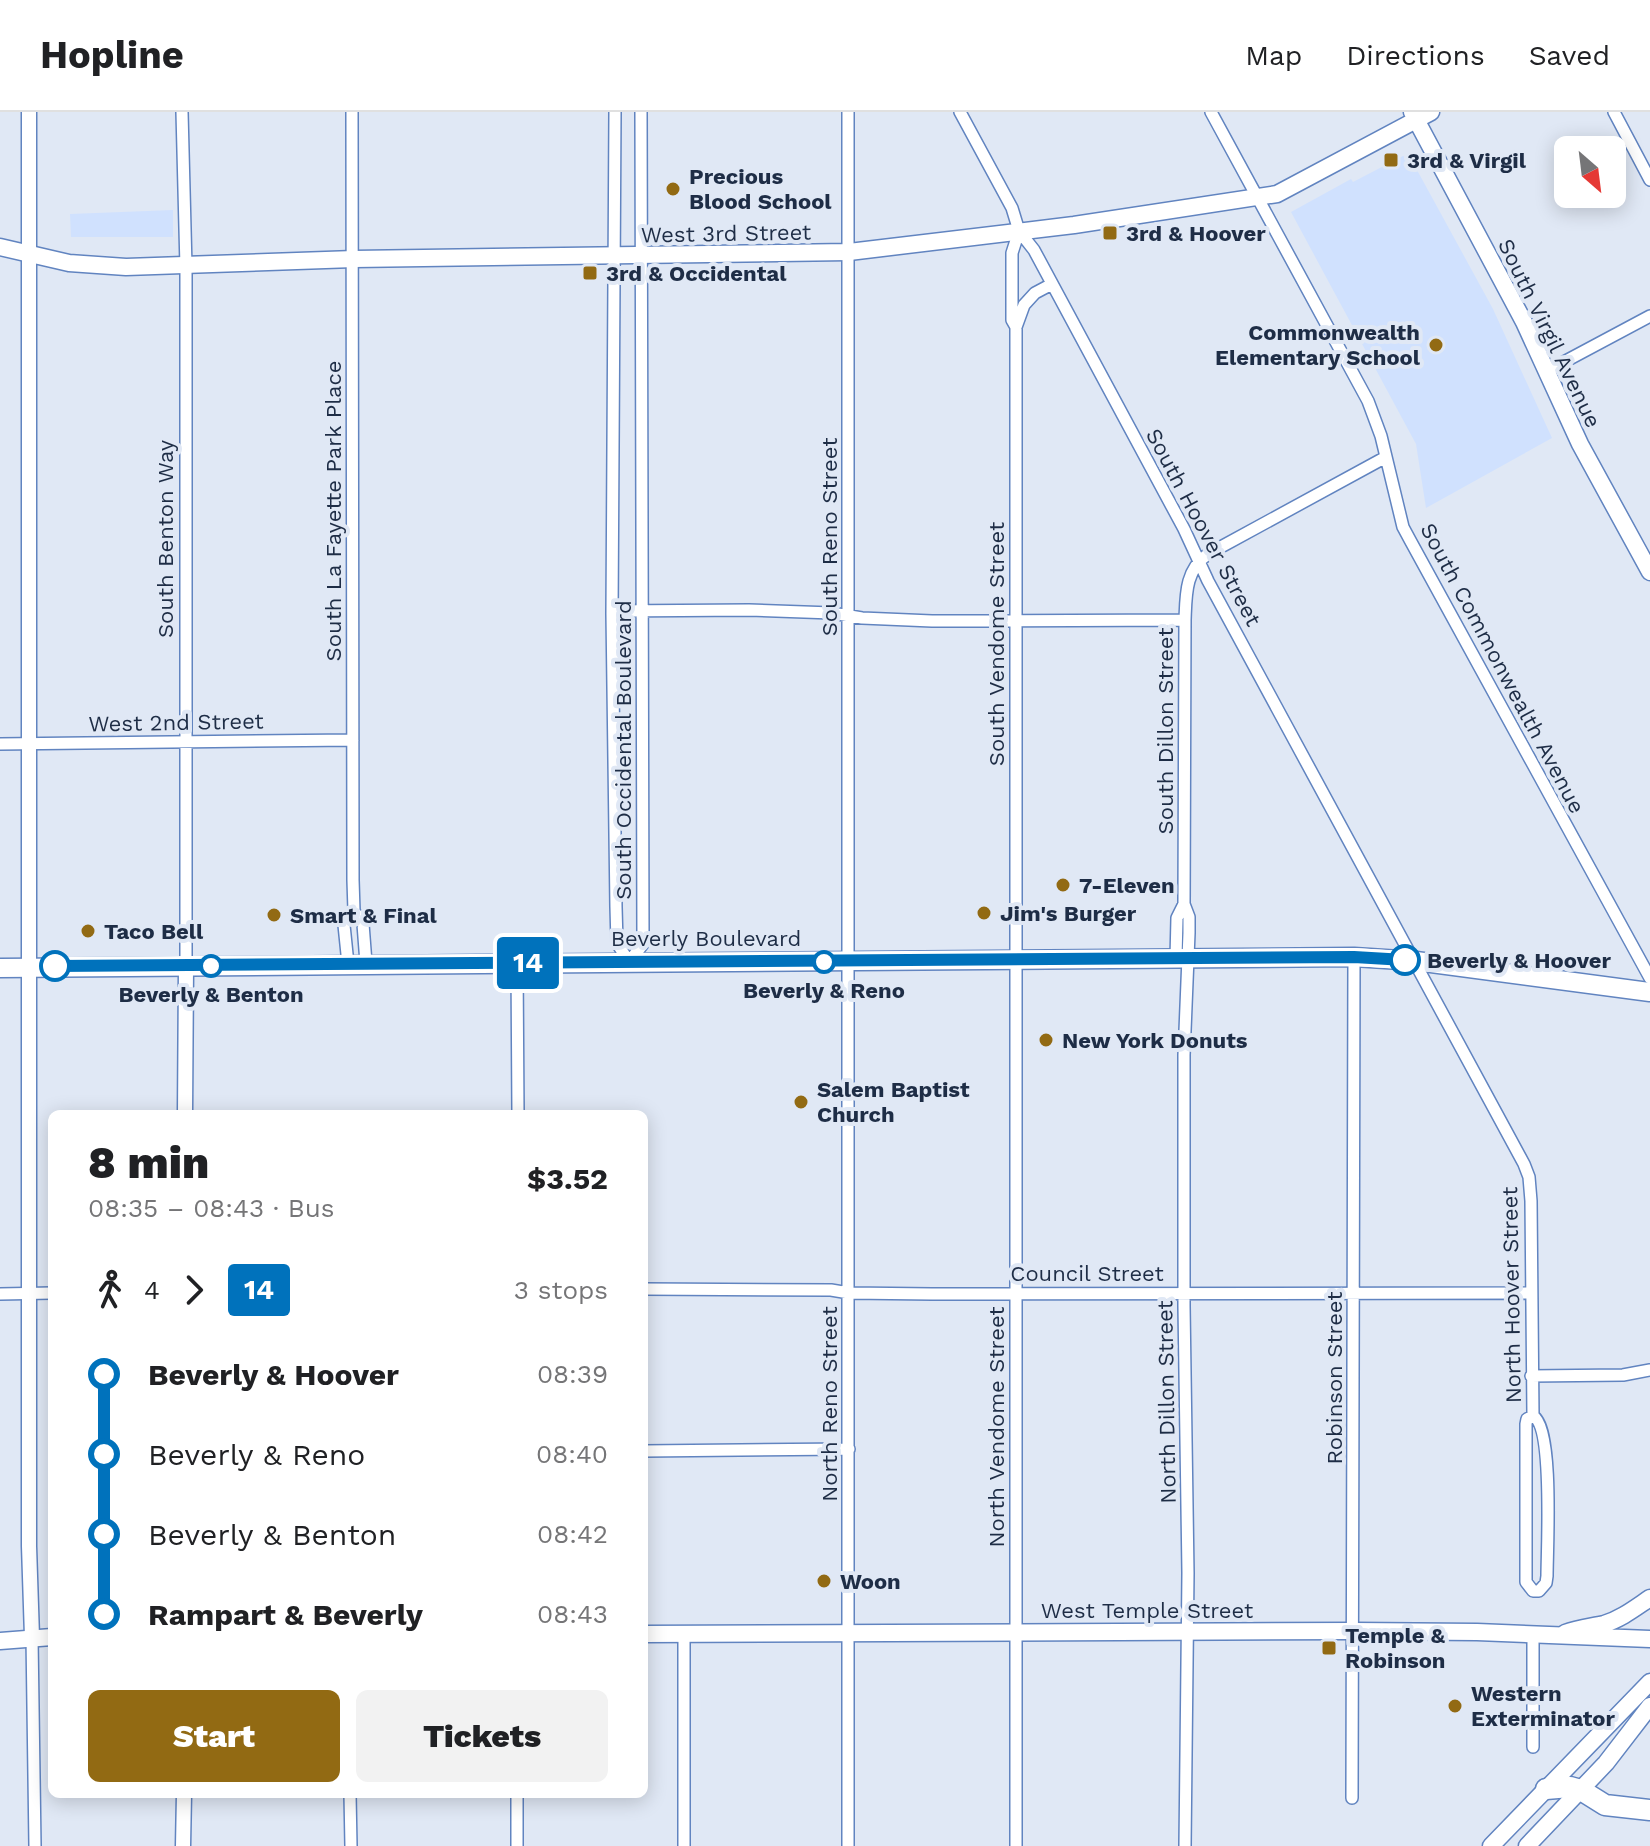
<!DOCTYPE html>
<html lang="en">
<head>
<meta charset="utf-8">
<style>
  :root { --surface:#fff; --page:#f2f2f2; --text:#202124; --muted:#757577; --line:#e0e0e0; --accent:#926a13 }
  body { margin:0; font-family:"Work Sans",sans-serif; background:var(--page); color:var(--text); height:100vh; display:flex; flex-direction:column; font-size:30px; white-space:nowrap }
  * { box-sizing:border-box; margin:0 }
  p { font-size:26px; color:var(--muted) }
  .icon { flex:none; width:44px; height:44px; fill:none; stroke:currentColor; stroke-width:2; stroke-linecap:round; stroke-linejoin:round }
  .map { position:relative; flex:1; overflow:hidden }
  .panel { position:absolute; left:48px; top:998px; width:600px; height:688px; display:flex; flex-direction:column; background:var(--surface); border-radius:12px; box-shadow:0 4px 20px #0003 }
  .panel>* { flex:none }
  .badge { padding:0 16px; border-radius:6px; font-size:28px; line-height:52px }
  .needle { width:52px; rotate:152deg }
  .fabs { position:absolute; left:1554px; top:24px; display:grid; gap:16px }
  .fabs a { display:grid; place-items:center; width:72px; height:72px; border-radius:12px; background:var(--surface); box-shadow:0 4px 20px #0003; font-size:40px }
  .map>.badge { position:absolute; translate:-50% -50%; box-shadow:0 0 0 4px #fff }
  .legs { display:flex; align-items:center; gap:12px; height:88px; padding:0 40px; font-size:26px }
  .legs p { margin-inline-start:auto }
  .headline { display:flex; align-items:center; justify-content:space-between; height:136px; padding:0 40px }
  h1 { font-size:44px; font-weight:800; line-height:60px }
  .primary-button { display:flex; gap:16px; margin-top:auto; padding:16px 40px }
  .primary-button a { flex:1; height:92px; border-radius:12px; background:var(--accent); color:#fff; font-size:32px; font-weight:800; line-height:92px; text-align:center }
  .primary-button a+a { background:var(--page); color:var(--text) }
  ul { padding:0 40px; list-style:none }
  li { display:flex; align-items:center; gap:28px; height:80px; font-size:30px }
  li i { display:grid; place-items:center; width:12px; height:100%; margin:0 10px; background:currentColor }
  li i::after { content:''; width:20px; height:20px; margin:-10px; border:6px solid; border-radius:50%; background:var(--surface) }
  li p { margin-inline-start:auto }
  li:first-child i { background:linear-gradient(#0000 50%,currentColor 0) }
  li:last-child i { background:linear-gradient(currentColor 50%,#0000 0) }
  header { display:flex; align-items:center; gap:48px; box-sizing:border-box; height:112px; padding:0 40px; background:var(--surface); border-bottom:2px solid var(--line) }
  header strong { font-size:38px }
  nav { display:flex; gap:44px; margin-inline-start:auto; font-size:28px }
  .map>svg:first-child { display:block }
</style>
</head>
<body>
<header>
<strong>Hopline</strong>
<nav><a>Map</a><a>Directions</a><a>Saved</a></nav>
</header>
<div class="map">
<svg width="1650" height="1734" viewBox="0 0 1650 1734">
  <rect width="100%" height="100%" fill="#e0e8f5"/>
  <path fill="#d0e1fe" d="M1403,44L1411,47L1493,197L1552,326L1426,396L1416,332L1291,100L1351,67L1353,70Z
    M173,98V125H71L70,102Z"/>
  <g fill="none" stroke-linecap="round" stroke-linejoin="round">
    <g stroke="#6184c0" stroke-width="14">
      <path id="minor" d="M182,0L186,155V855
        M352,0L353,768L354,799L363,812L366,851
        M615,0L612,502L616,795L617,831L629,850L643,832L641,0
        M960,0L1012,96L1019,119L1034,138L1184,417L1208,469L1524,1052L1529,1065L1531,1089L1533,1304C1554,1315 1547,1437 1547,1464L1546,1471L1539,1479H1533L1526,1470V1312L1527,1307L1533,1304
        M1211,0L1368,289L1381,324L1403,415L1410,428L1650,866
        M1614,0L1650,68
        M1016,215L1024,193L1035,181L1052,172
        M1547,259L1650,204
        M612,499L749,498L832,501L862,506L932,509L1185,508
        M0,632L353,628
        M1176,846L1177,806L1184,792
        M517,851L518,1002
        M348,852L344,813L354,799
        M644,1177L831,1178L849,1181L932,1182L1530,1181
        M0,1182L52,1181
        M1531,1264L1623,1263L1650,1258
        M644,1339L849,1337
        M684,1522V1734
        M32,1525L35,1734
        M1533,1635V1522
        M350,1682L351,1734
        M517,1682V1734
        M1352,1686L1354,845
        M848,1734V0
        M1016,1734V215L1012,208V141L1019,119
        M1185,1734L1188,1461L1184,1194V943L1189,821V805L1184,792L1185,508C1186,483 1185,458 1208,442L1386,345"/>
    </g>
    <g stroke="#6184c0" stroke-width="17">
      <path id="tertiary" d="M29,0V1434L32,1525
        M185,1002L186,855
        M183,1734L184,1682"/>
    </g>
    <g stroke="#6184c0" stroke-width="19">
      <path id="secondary" d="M1412,0L1524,210L1580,332L1650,460
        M0,135L69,151L126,155L354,147L849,140L1074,113L1277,82L1431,0
        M1565,1521C1578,1516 1590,1515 1604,1512C1621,1507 1635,1496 1650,1486
        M644,1522L1354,1519L1477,1520L1650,1527
        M0,1529L52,1525
        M1491,1734L1650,1570
        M1527,1734L1606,1651L1650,1594"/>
    </g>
    <g stroke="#6184c0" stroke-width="21">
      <path id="primary" d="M0,856L1354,845L1416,849L1650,880"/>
    </g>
    <g stroke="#6184c0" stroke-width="23">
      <path id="motorway" d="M1546,1677L1570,1675L1581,1678L1605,1693L1650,1698"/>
    </g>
    <use href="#minor" stroke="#fff" stroke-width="11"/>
    <use href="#tertiary" stroke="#fff" stroke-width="14"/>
    <use href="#secondary" stroke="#fff" stroke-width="16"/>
    <use href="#primary" stroke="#fff" stroke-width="18"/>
    <use href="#motorway" stroke="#fff" stroke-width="20"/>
  </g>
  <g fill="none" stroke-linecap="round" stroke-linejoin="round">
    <g stroke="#fff" stroke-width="18">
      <path id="line-1" d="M55,854L1197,846L1354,845L1405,848"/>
    </g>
    <use href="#line-1" stroke="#0072bc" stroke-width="12"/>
  </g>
  <g fill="#926a13" stroke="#e0e8f5" stroke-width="3">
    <rect x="1383" y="40" width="16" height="16" rx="4"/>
    <circle cx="673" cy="77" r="8"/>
    <rect x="1102" y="113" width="16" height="16" rx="4"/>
    <rect x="582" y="153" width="16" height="16" rx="4"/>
    <circle cx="1436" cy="233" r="8"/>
    <circle cx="1063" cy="773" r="8"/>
    <circle cx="984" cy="801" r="8"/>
    <circle cx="274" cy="803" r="8"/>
    <circle cx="88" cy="819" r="8"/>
    <circle cx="1046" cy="928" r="8"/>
    <circle cx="801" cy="990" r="8"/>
    <circle cx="824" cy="1469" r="8"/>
    <rect x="1321" y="1528" width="16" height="16" rx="4"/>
    <circle cx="1455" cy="1594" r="8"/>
  </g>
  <g fill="#fff" stroke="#0072bc" stroke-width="4">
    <circle cx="1405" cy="848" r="14"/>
    <circle cx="824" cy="850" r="10"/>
    <circle cx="55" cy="854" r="14"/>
    <circle cx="211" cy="854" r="10"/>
  </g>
  <g text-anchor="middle" stroke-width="8" stroke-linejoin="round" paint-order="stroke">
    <g font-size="22" font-weight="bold" fill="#1e2d46" stroke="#e0e8f5" text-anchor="start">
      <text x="1407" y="56">3rd &amp; Virgil</text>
      <text x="689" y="72">Precious<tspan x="689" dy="25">Blood School</tspan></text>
      <text x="1126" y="129">3rd &amp; Hoover</text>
      <text x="606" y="169">3rd &amp; Occidental</text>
      <text x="1420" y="228" text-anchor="end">Commonwealth<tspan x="1420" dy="25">Elementary School</tspan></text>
      <text x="1079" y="781">7-Eleven</text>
      <text x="1000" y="809">Jim's Burger</text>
      <text x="290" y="811">Smart &amp; Final</text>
      <text x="104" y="827">Taco Bell</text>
      <text x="1062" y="936">New York Donuts</text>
      <text x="817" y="985">Salem Baptist<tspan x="817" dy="25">Church</tspan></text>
      <text x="840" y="1477">Woon</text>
      <text x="1345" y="1531">Temple &amp;<tspan x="1345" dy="25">Robinson</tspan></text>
      <text x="1471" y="1589">Western<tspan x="1471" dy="25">Exterminator</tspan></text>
    </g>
    <g font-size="22" fill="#1e2d46" stroke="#e0e8f5">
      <text transform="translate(726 121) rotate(-1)" y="8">West 3rd Street</text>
      <text transform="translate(1550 221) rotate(64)" y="8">South Virgil Avenue</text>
      <text transform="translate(333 399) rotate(-90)" y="8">South La Fayette Park Place</text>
      <text transform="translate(1204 415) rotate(62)" y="8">South Hoover Street</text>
      <text transform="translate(829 425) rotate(-90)" y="8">South Reno Street</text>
      <text transform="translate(165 427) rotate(-90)" y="8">South Benton Way</text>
      <text transform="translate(996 532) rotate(-90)" y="8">South Vendome Street</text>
      <text transform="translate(1503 556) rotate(62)" y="8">South Commonwealth Avenue</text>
      <text transform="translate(176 610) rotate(-1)" y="8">West 2nd Street</text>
      <text transform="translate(1165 619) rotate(-90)" y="8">South Dillon Street</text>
      <text transform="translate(623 638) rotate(-90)" y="8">South Occidental Boulevard</text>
      <text x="706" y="834">Beverly Boulevard</text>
      <text x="1087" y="1169">Council Street</text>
      <text transform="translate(1511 1183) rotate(-91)" y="8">North Hoover Street</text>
      <text transform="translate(1334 1266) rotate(-90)" y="8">Robinson Street</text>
      <text transform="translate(1166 1290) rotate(-91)" y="8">North Dillon Street</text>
      <text transform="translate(829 1292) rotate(-90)" y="8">North Reno Street</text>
      <text transform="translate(996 1315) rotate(-90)" y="8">North Vendome Street</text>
      <text x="1147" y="1506">West Temple Street</text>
    </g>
    <g font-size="22" font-weight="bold" fill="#1e2d46" stroke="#e0e8f5">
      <text x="1427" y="856" text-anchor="start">Beverly &amp; Hoover</text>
      <text x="824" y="886">Beverly &amp; Reno</text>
      <text x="211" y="890">Beverly &amp; Benton</text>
    </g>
  </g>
</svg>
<div class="fabs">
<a><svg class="needle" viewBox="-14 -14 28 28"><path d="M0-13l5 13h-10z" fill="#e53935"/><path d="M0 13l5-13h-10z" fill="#757577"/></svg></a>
</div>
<b class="badge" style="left:528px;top:851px;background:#0072bc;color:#fff">14</b>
<section class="panel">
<div class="headline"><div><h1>8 min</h1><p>08:35 – 08:43 · Bus</p></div><b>$3.52</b></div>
<div class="legs"><svg class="icon" aria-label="walk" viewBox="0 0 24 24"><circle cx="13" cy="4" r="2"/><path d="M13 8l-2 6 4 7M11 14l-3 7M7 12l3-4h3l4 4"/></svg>4<svg class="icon" aria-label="forward" viewBox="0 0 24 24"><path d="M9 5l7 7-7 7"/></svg><b class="badge" style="background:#0072bc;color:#fff">14</b><p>3 stops</p></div>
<ul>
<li><i style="color:#0072bc"></i><b>Beverly &amp; Hoover</b><p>08:39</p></li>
<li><i style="color:#0072bc"></i><span>Beverly &amp; Reno</span><p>08:40</p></li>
<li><i style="color:#0072bc"></i><span>Beverly &amp; Benton</span><p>08:42</p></li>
<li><i style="color:#0072bc"></i><b>Rampart &amp; Beverly</b><p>08:43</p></li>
</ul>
<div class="primary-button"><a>Start</a><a>Tickets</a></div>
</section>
</div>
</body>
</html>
